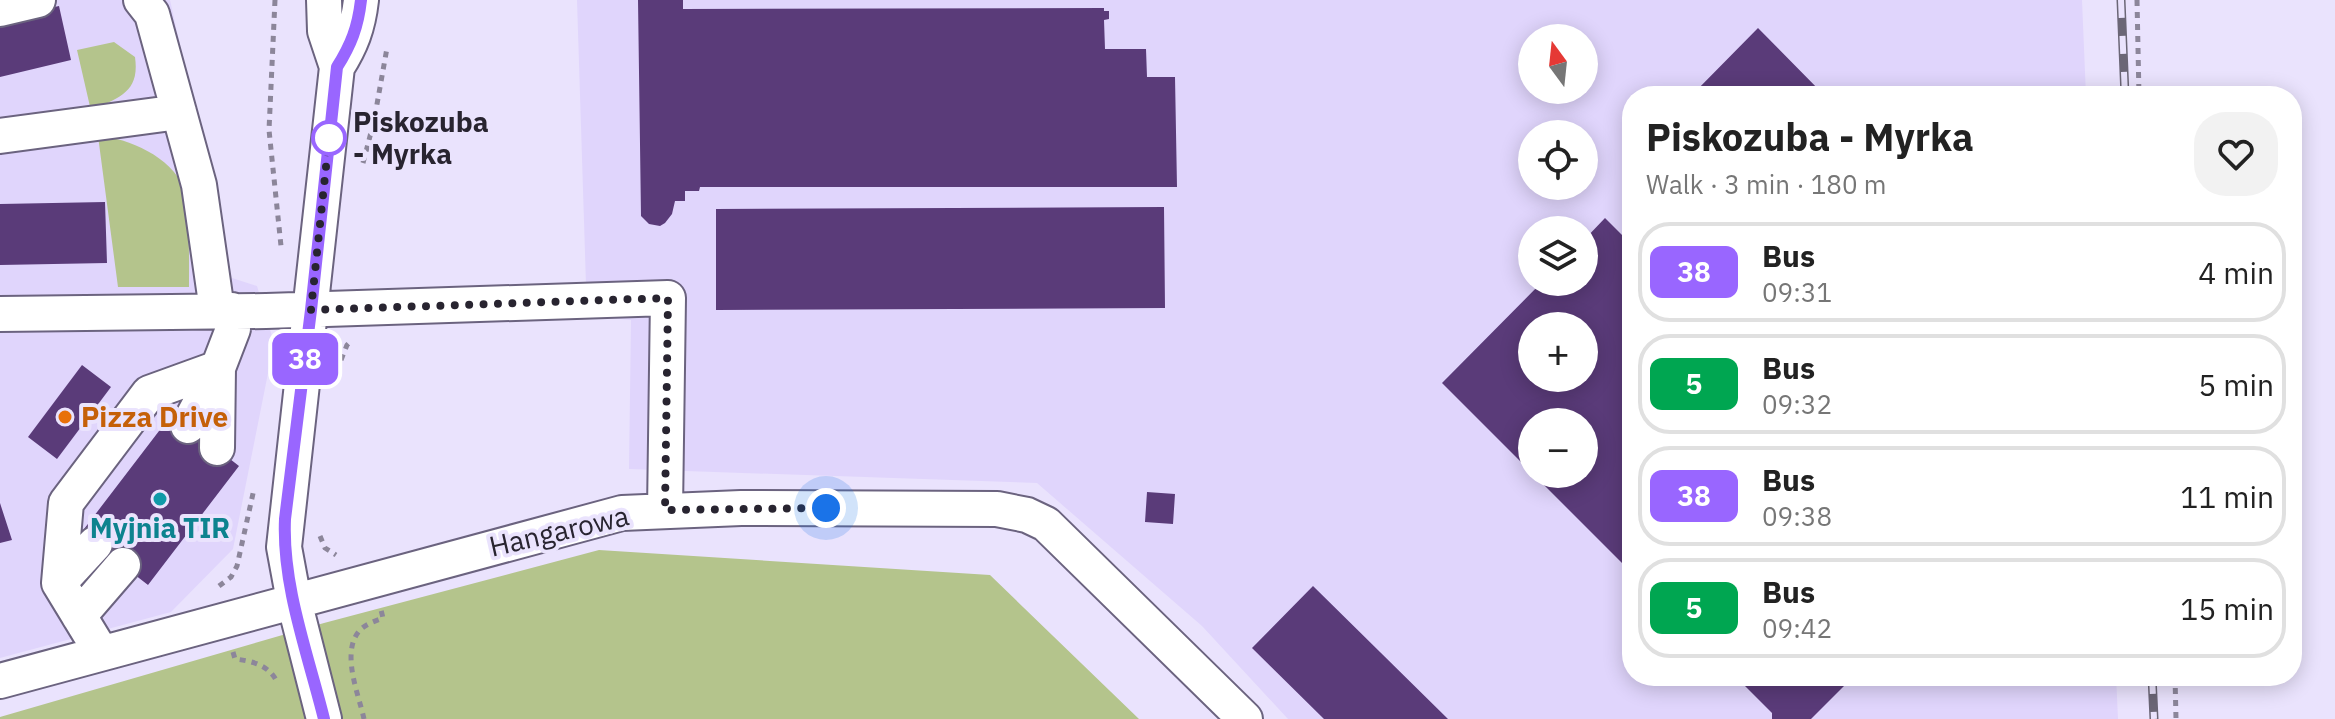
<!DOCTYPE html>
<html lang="en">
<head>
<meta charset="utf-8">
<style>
  :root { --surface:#fff; --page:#f2f2f2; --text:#222; --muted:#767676; --line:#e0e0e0 }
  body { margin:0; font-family:"IBM Plex Sans",sans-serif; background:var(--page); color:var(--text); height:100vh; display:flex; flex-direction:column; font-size:30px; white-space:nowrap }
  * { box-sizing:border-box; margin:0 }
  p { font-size:26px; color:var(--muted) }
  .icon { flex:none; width:44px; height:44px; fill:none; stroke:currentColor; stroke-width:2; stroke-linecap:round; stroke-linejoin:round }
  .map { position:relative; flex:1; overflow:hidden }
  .side { position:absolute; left:1622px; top:86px; width:680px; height:600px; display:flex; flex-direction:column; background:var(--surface); border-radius:32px; box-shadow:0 4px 20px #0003 }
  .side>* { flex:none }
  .badge { padding:0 16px; border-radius:12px; font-size:28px; line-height:52px }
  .needle { width:52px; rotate:345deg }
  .fabs { position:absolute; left:1518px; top:24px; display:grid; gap:16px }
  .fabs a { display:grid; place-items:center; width:80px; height:80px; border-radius:50%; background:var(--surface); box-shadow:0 4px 20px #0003; font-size:40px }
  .you { position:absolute; width:40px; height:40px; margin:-20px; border:6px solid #fff; border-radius:50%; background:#1a73e8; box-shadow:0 0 0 12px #1a73e833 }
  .map>.badge { position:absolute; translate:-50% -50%; box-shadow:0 0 0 4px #fff }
  .round { display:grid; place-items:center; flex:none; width:84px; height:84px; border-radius:32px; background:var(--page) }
  .head { display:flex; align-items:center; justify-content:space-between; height:136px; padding:0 24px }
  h1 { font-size:38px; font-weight:800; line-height:60px }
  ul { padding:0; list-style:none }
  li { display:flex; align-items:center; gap:24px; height:100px; margin:0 16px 12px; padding:0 8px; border:4px solid var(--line); border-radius:32px }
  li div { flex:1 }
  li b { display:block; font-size:30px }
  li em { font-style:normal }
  li .badge { min-width:88px; font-weight:700; text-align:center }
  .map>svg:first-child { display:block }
</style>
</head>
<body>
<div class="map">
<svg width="2335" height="719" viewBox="0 0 2335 719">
  <rect width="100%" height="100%" fill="#eae3fd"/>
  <path fill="#e0d5fc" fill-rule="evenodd" d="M0,0H170L232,278L257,286L274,343L233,549L171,612L0,658Z
    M577,0H2082L2086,96H1632V676H2116L2118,719H1288L1202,626L1037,483L629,469L631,320L587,316ZM1532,38H1584V90H1532ZM1532,134H1584V186H1532ZM1532,230H1584V282H1532ZM1532,326H1584V378H1532ZM1532,422H1584V474H1532Z"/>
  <path fill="#b4c48c" d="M114,42L135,57C140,93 119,97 91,111L77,50Z
    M98,136C129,138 171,157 184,188C190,202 189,267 189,287H118Z
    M599,550L990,575L1139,719H0V717L324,623Z"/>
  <path fill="#5a3b79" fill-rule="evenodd" d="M638,0H683V9L1104,8V11H1109V19L1104,20L1105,49H1146L1147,77H1175L1177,187H700L699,191H685V201H675L672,214L665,223L660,226L649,224L641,216Z
    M59,6L71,60L0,77V19Z
    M1758,28L1825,96H1691Z
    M105,202L107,263L0,265V204Z
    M1164,207L1165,308L716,310V209Z
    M1605,218L1632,245V573L1533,474H1584V422H1532V473L1442,383L1542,282H1584V240ZM1532,326H1584V378H1532Z
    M82,365L111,387L57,459L28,437Z
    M172,414L239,466L148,585L81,533Z
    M1147,492L1175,494L1173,524L1145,522Z
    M0,503L12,540L0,543Z
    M1313,586L1448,719H1324L1252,648Z
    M1735,676H1854L1811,719H1772V713Z"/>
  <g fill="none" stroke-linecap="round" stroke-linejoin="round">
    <g stroke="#6b637f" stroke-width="38">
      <path id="minor" d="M141,0L152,14L199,185L217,310
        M324,0L325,31L337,67L284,547L294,601L324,719
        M0,9L38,0
        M337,67C351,45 358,27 361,0
        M0,136L179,112
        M0,314L266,311L668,298L665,510
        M188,426L214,377
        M217,448L218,368
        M59,583L95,544
        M79,616L123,565
        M101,652L59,583L66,503L149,393L218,368L233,329L232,310
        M0,681L622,513L741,508L997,509L1027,515L1046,524L1245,719"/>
    </g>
    <path stroke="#8c869a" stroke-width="5" stroke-dasharray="6 6" stroke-linecap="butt" d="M275,0L269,130L281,246
      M2137,0L2139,96
      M363,163L374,121L387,48
      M341,360L347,345L351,341
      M320,536L325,548L336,555
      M219,586L231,577L237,566L254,489
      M233,652L235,659C252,661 269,665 277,682
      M2175,676L2176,719
      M364,719C359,695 340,652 360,630C366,624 375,621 383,618L381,610"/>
    <use href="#minor" stroke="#fff" stroke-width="34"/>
    <g stroke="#6b6676" stroke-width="9">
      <path id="rail" d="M2121,0L2125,96
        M2152,676L2154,719"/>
    </g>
    <use href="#rail" stroke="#eae3fd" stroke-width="6" stroke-dasharray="18" stroke-linecap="butt"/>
  </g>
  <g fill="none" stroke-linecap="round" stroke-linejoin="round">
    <g stroke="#fff" stroke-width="18">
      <path id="line" d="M324,719C308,654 282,586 285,519L311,310L337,67C351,45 358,27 361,0"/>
    </g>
    <use href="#line" stroke="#96f" stroke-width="12"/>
    <path stroke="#282430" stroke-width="8" stroke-dasharray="0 14.4" d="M329,138L311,310L668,298L665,510L826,508"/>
  </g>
  <circle fill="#fff" stroke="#96f" stroke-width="4" cx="329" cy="138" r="16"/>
  <circle fill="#e8710a" stroke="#eae3fd" stroke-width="3" cx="65" cy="417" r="8"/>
  <circle fill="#0f9aa8" stroke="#eae3fd" stroke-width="3" cx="160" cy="499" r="8"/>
  <g text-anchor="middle" stroke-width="8" stroke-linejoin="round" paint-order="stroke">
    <g font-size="28" font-weight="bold" fill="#282430" stroke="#eae3fd" text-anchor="start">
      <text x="353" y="132">Piskozuba<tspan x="353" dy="32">- Myrka</tspan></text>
    </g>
    <g font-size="28" font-weight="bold" fill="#c56008" stroke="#eae3fd" text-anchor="start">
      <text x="81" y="427">Pizza Drive</text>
    </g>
    <g font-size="28" font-weight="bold" fill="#0d838f" stroke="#eae3fd">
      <text x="160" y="538">Myjnia TIR</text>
    </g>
    <g font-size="28" fill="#282430" stroke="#eae3fd">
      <text transform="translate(559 531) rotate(-13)" y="10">Hangarowa</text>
    </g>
  </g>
</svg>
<div class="fabs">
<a><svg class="needle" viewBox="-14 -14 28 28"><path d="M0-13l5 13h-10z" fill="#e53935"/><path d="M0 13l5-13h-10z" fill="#767676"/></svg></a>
<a><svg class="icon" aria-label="locate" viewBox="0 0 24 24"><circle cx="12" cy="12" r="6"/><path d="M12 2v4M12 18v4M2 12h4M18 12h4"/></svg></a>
<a><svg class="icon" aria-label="layers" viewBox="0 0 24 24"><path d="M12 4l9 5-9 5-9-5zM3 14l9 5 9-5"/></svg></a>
<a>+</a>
<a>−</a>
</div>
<div class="you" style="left:826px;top:508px"></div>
<b class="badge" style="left:305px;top:359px;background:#96f;color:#fff">38</b>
<section class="side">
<div class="head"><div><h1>Piskozuba - Myrka</h1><p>Walk · 3 min · 180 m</p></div><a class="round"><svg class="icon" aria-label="heart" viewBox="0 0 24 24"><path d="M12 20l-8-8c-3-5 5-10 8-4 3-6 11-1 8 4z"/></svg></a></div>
<ul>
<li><span class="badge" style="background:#96f;color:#fff">38</span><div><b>Bus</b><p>09:31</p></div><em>4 min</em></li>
<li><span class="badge" style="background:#00a651;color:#fff">5</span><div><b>Bus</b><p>09:32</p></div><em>5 min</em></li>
<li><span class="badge" style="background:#96f;color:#fff">38</span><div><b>Bus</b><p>09:38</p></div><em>11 min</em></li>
<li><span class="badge" style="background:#00a651;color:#fff">5</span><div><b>Bus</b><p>09:42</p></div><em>15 min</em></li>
</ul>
</section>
</div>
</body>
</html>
